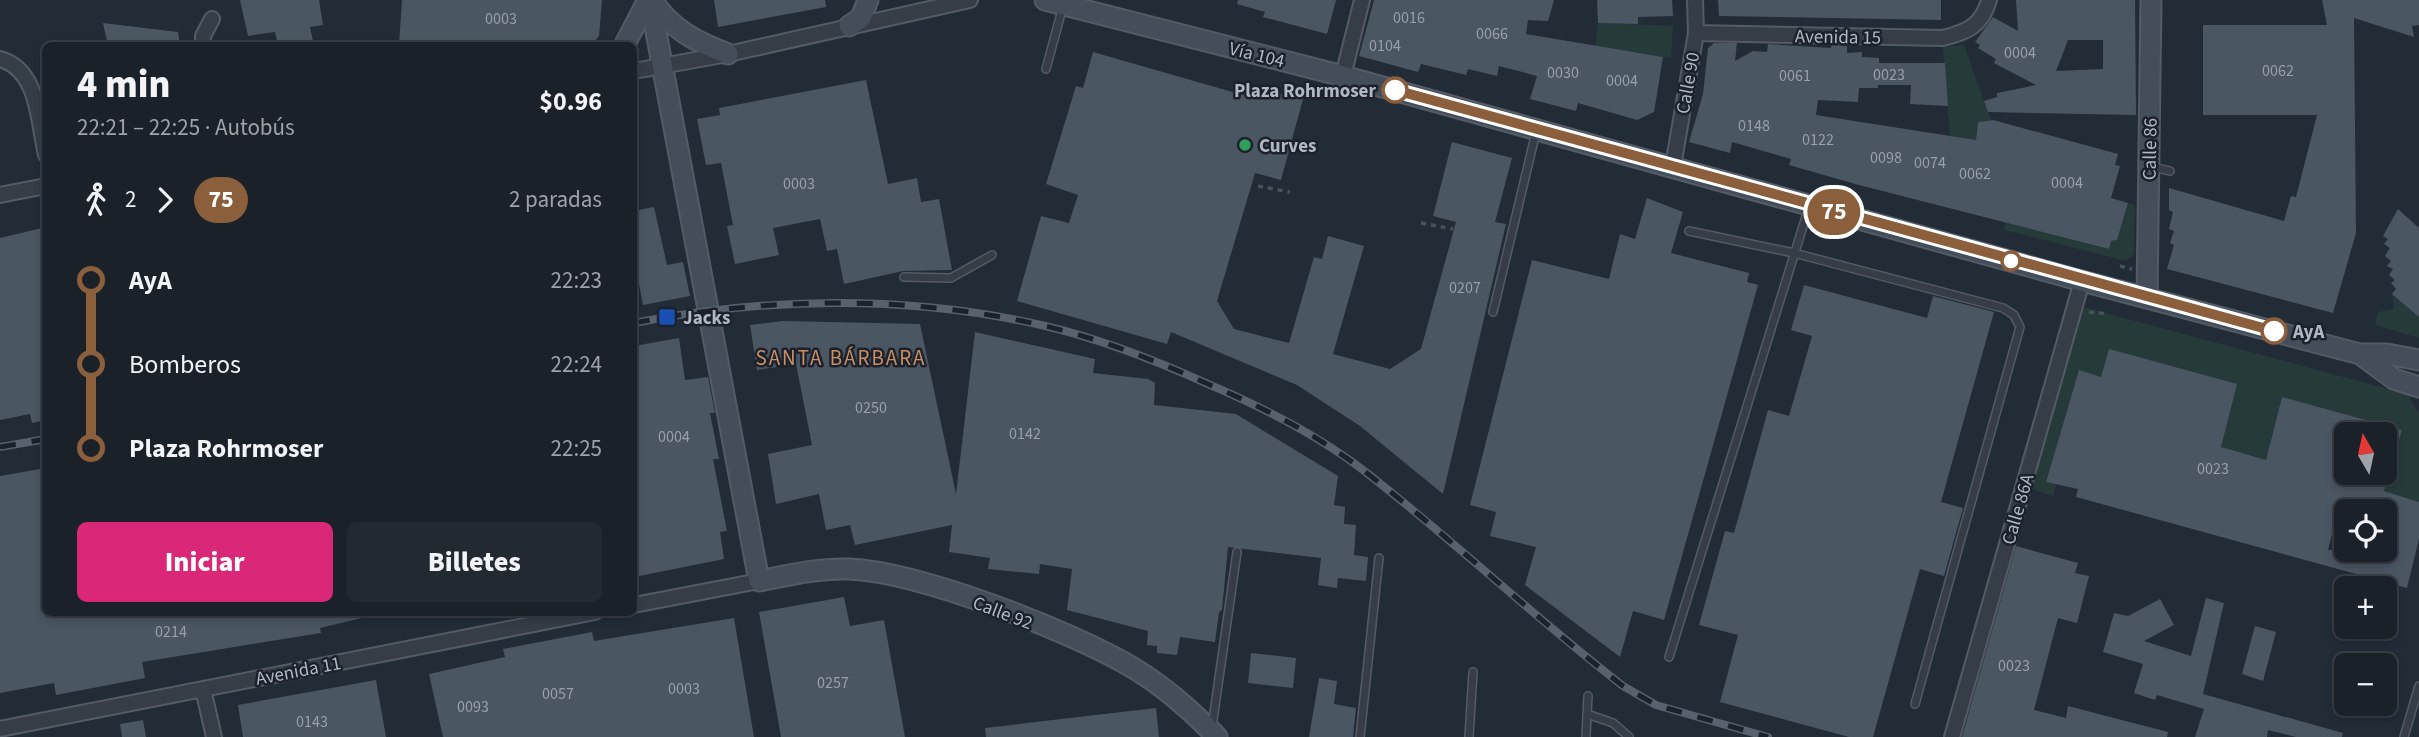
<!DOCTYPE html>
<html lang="es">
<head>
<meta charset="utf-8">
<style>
  :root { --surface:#1a2129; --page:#232931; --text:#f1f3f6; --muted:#9fa3a8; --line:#383e46; --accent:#db2777 }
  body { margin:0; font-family:"Source Sans 3",sans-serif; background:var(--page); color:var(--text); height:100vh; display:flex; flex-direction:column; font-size:26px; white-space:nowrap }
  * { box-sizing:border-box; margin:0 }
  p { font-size:23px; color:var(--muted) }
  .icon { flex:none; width:38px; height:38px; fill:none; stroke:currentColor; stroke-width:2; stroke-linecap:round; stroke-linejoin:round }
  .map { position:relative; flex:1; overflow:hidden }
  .details { position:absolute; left:42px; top:42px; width:595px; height:574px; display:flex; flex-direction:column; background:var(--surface); border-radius:10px; box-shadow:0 4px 10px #0003,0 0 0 2px var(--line) }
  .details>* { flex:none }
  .badge { padding:0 14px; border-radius:23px; font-size:24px; line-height:46px }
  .needle { width:46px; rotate:351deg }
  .fabs { position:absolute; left:2334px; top:422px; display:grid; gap:14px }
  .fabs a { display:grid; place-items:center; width:63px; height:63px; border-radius:10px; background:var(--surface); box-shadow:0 4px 10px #0003,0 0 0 2px var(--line); font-size:35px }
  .map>.badge { position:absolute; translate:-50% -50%; box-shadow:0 0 0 4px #fff }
  .legs { display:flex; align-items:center; gap:10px; height:77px; padding:0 35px; font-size:23px }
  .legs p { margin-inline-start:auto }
  .head { display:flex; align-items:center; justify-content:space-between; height:119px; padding:0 35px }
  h1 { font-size:38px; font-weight:800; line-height:52px }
  .action { display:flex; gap:14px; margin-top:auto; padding:14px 35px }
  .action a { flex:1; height:80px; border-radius:10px; background:var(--accent); color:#fff; font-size:28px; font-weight:800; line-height:80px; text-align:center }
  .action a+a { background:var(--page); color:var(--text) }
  ul { padding:0 35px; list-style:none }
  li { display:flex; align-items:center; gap:24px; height:84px; font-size:26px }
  li i { display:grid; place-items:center; width:10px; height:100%; margin:0 9px; background:currentColor }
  li i::after { content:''; width:18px; height:18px; margin:-9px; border:5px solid; border-radius:50%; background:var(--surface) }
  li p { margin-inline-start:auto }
  li:first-child i { background:linear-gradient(#0000 50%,currentColor 0) }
  li:last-child i { background:linear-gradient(currentColor 50%,#0000 0) }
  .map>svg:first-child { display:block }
</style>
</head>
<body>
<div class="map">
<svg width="2419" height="737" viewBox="0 0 2419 737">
  <rect width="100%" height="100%" fill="#222c37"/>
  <path fill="#273a3a" d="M1598,23L1673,26L1671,58L1595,46Z
    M1964,45L1991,120L1978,122L1976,140L1950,136L1943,47Z
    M2128,203L2135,205L2134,254L2126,261L2004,230L2007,221L2108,249L2111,241L2117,240Z
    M2392,294L2419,315V338L2375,325L2378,312L2394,309Z
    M2083,307L2407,394L2419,414V502L2384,491L2401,430L2282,397L2270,443L2334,480L2158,429L2109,349L2101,377L2079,371L2046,482L2056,484L2053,496L2029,488Z"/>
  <path fill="#4b5663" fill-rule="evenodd" d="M240,0H319L323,25L310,27L314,46H278L275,32L248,36Z
    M402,0H602L599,36L591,46L399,44Z
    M714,0H825L826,7L718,27Z
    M1238,0H1336L1327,34L1263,17L1265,12L1237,4Z
    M1374,0H1554L1548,21L1528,20L1526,34L1663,57L1654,112L1637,120L1578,103L1576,111L1530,99L1537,76L1499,66L1497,76L1468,69L1466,75L1421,64L1418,72L1359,56Z
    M1597,0H1672L1673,16L1638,17V24L1598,23Z
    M1718,0H1941V20L1719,16Z
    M2016,0H2135L2136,115L1988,112L1984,101L1997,97V93L2036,85L1994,63L1996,59L1978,48L1980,45L1975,42L1993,17L2018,31ZM2068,40H2103V69L2056,71Z
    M2322,0H2419V25L2412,26L2414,37L2354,18L2356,233L2333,313L2167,269L2174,245L2170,243L2174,231L2169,229L2173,212L2169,210V188L2284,221L2291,196L2296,197L2317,115H2203V25H2327Z
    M103,23L178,32L180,46H108Z
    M1714,43H1737L1735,61L1753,51L1767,52L1768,44L1831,48V45L1847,46V53L1862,52V57L1879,58V63H1945L1948,106L1910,104L1911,85H1878V88H1859L1858,102L1818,100L1816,115L1976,140L1978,122L1993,120L2118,154L2115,165L2120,166L2111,198L2128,203L2117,240L2111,241L2109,249L1859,185L1789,165L1791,159L1732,142L1730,153L1689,142L1703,94L1708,48Z
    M1093,52L1243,95L1245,86L1303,99L1281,180L1255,173L1217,301L1234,329L1289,343L1314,257L1322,259L1328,236L1364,246L1333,354L1390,369L1421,349L1456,222L1433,216L1452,142L1512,158L1495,222L1506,224L1443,494L1360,426L1297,385L1171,332L1167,344L1017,301L1041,216L1069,223L1078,195L1046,184L1076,86L1083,88Z
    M866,80L888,184L917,178L921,202L939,199L952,270L903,271L844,284L837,249L827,251L820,219L773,228L779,255L735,264L727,226L733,225L721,163L706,165L697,119L720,115L719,108Z
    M1647,198L1683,212L1671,253L1749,273L1747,282L1758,285L1664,620L1633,611L1620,657L1525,585L1536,547L1490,536L1496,512L1470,505L1532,260L1609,279L1620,234L1635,239Z
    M654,207L667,265L683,262L690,296L643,305L634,258V211Z
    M2398,209L2419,228V317L2392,294L2396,289L2391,283L2395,280L2389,275L2393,269L2387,266L2391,261L2385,256L2390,248L2384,244L2388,239L2383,236Z
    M46,227V420L32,423L30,414L0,420V238Z
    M1804,285L1927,318L1933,296L1994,312L1941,502L1963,508L1944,576L1920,569L1873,737H1849L1720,702L1738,635L1699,625L1725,531L1734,533L1768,410L1789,416L1812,336L1791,330Z
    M783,321L920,324L956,494L975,332L1095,359L1093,373L1148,379L1155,383L1154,405L1236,414L1338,476L1334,505L1345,507L1344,524L1356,525L1354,555L1368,557L1366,581L1338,578L1337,588L1318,585L1321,558L1228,547L1222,610L1219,612L1215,642L1180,637L1177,655L1157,653V646L1147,645L1148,631L1067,610L1072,569L1040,564L1039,574L988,569L990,558L949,552L952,525L855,545L850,525L826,530L819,494L776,504L768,454L812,445L796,364L757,370L750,325Z
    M679,338L685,380L708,377L715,413H710L719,459H713L727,531L720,532L724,559L634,577V346Z
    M2109,349L2237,384L2221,447L2266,460L2282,397L2402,430L2384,491L2419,502V539L2407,588L2076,497L2078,489L2046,482L2079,370L2101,377ZM2347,434H2385V472H2347ZM2338,511H2385V550H2328Z
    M46,468V612H361L362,618L320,628L321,633L142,662L145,678L56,695L54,683L0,693V476Z
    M2016,546L2078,563L2075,573L2089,576L2077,623L2058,618L2034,710L2066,718L2068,706L2168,732L2167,737H1962Z
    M844,597L850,626L884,620L905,737H781L759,612Z
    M2206,598L2224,603L2203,694L2343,733L2342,737H2296L2268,730L2267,737H2195L2204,709L2157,695L2155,700L2134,693L2143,664L2103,652L2114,613L2128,616L2160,599L2174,625L2144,641L2191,656Z
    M734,618L754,737H443L429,674L505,657L503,649L592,632L594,641Z
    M2255,626L2276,632L2263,681L2242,674Z
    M1251,653L1296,658L1293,688L1248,683Z
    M1319,678L1337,681L1334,704L1356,708L1353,737H1309Z
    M376,680L386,737H243L238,705Z
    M1156,708L1159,737H986L985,728Z
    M143,720L146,737H122L120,724Z"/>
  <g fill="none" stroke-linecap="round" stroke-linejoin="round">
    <g stroke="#535b65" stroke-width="10">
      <path id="lane" d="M1046,69L1063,6
        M2149,166L2170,171
        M1689,231L1794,253L2003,308L2014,315L2020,327L1915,704
        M904,277L951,278L992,255
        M1493,312L1536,132
        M1669,657L1809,207
        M1587,714L1588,696
        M1212,727L1237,552
        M1360,737L1379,558
        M1469,737L1473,672
        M1586,737L1587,714L1613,723L1629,737
        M2404,737L2419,686"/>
    </g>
    <g stroke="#535b65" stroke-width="18">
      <path id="street" d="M1696,33L1943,38C1967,32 1982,26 1989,0
        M203,46V36L212,19
        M0,59C39,70 38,121 46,155
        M634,71L728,54L970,0
        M1343,76L1362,0
        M1673,166L1696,33L1695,0
        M0,195L46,186
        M634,605L759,581
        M203,689L214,737
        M0,729L595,612
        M1952,737L2082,281"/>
    </g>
    <g stroke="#535b65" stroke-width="23">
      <path id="secondary" d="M650,0L759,581C789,575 818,568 849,569C920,572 1074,632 1135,669C1166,688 1192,711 1217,737
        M652,0C671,29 696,42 728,54
        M1045,0L1343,76L2082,281L2360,354H2387L2419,360
        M849,26L861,18L868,0
        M624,46L648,0
        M2147,298L2151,0
        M2360,354L2394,379L2419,387"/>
    </g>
    <path stroke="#445557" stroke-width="3.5" stroke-dasharray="5 5" stroke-linecap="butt" d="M1258,186L1290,192
      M1421,223L1453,229
      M2120,266L2132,269
      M2089,312L2108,314"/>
    <use href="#lane" stroke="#363d47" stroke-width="7"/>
    <use href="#street" stroke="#363d47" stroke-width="14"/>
    <use href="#secondary" stroke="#444d5a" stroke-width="19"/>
    <g stroke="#58626e" stroke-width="8">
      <path id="rail" d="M634,323C766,297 909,295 1041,325C1098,338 1155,360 1208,384C1262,407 1316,434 1363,470C1452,539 1534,617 1623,686L1656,705L1768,737
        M0,447L46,439"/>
    </g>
    <use href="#rail" stroke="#1b222c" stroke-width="5" stroke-dasharray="16" stroke-linecap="butt"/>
  </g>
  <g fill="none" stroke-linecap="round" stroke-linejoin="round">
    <g stroke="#fff" stroke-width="16">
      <path id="line-1" d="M1395,90L2274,331"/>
    </g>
    <use href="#line-1" stroke="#8b5e3c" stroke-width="10"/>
  </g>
  <g fill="#fff" stroke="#8b5e3c" stroke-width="3.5">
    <circle cx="1395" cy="90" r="12"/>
    <circle cx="2011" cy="261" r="9"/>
    <circle cx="2274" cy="331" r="12"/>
  </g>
  <circle fill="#2e9e5b" stroke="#1b222c" stroke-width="2.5" cx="1245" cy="145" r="7"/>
  <rect fill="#1a4fb4" stroke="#1b222c" stroke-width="2.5" x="658" y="308" width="18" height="18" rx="3.5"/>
  <g text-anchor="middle" stroke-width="5" stroke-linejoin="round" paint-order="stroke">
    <g font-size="16" fill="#97a0ac">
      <text x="1409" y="23">0016</text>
      <text x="501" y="24">0003</text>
      <text x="1492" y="39">0066</text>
      <text x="1385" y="51">0104</text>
      <text x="2020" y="58">0004</text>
      <text x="2278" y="76">0062</text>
      <text x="1563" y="78">0030</text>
      <text x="1889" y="80">0023</text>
      <text x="1795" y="81">0061</text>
      <text x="1622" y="86">0004</text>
      <text x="1754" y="131">0148</text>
      <text x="1818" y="145">0122</text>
      <text x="1886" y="163">0098</text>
      <text x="1930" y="168">0074</text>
      <text x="1975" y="179">0062</text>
      <text x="2067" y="188">0004</text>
      <text x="799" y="189">0003</text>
      <text x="1465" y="293">0207</text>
      <text x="871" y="413">0250</text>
      <text x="1025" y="439">0142</text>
      <text x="674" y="442">0004</text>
      <text x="2213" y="474">0023</text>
      <text x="171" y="637">0214</text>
      <text x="2014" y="671">0023</text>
      <text x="833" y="688">0257</text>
      <text x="684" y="694">0003</text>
      <text x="558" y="699">0057</text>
      <text x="473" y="712">0093</text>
      <text x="312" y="727">0143</text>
    </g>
    <g font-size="19" fill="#b0b8c4" stroke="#1b222c">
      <text transform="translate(1838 36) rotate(1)" y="7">Avenida 15</text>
      <text transform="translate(1257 54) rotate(14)" y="7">Vía 104</text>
      <text transform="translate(1687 83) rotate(-80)" y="7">Calle 90</text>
      <text transform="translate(2149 149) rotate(-89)" y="7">Calle 86</text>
      <text transform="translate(2017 509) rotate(-74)" y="7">Calle 86A</text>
      <text transform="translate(1003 612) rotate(21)" y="7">Calle 92</text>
      <text transform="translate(298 670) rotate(-11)" y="7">Avenida 11</text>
    </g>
    <g font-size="19" font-weight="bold" fill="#b0b8c4" stroke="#1b222c" text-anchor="end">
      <text x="1376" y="97">Plaza Rohrmoser</text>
      <text x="2293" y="338" text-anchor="start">AyA</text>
    </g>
    <g font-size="19" font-weight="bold" fill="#b0b8c4" stroke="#1b222c" text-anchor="start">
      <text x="1259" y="152">Curves</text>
      <text x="683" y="324">Jacks</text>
    </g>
    <g font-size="21" letter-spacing="2" fill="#cb8e64" stroke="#1b222c">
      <text x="841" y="365">SANTA BÁRBARA</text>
    </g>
  </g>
</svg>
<div class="fabs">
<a><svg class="needle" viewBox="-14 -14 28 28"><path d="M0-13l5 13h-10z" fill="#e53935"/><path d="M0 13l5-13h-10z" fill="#9fa3a8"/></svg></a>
<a><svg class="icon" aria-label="locate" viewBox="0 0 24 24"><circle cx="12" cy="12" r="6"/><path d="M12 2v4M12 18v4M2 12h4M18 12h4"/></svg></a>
<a>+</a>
<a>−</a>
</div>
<b class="badge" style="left:1834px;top:212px;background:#8b5e3c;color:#fff">75</b>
<section class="details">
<div class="head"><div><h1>4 min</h1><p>22:21 – 22:25 · Autobús</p></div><b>$0.96</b></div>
<div class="legs"><svg class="icon" aria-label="walk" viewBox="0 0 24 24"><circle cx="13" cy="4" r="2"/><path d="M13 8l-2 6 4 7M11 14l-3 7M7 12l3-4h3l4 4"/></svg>2<svg class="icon" aria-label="forward" viewBox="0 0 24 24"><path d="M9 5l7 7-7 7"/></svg><b class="badge" style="background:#8b5e3c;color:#fff">75</b><p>2 paradas</p></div>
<ul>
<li><i style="color:#8b5e3c"></i><b>AyA</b><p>22:23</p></li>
<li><i style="color:#8b5e3c"></i><span>Bomberos</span><p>22:24</p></li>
<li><i style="color:#8b5e3c"></i><b>Plaza Rohrmoser</b><p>22:25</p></li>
</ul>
<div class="action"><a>Iniciar</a><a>Billetes</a></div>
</section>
</div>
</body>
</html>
